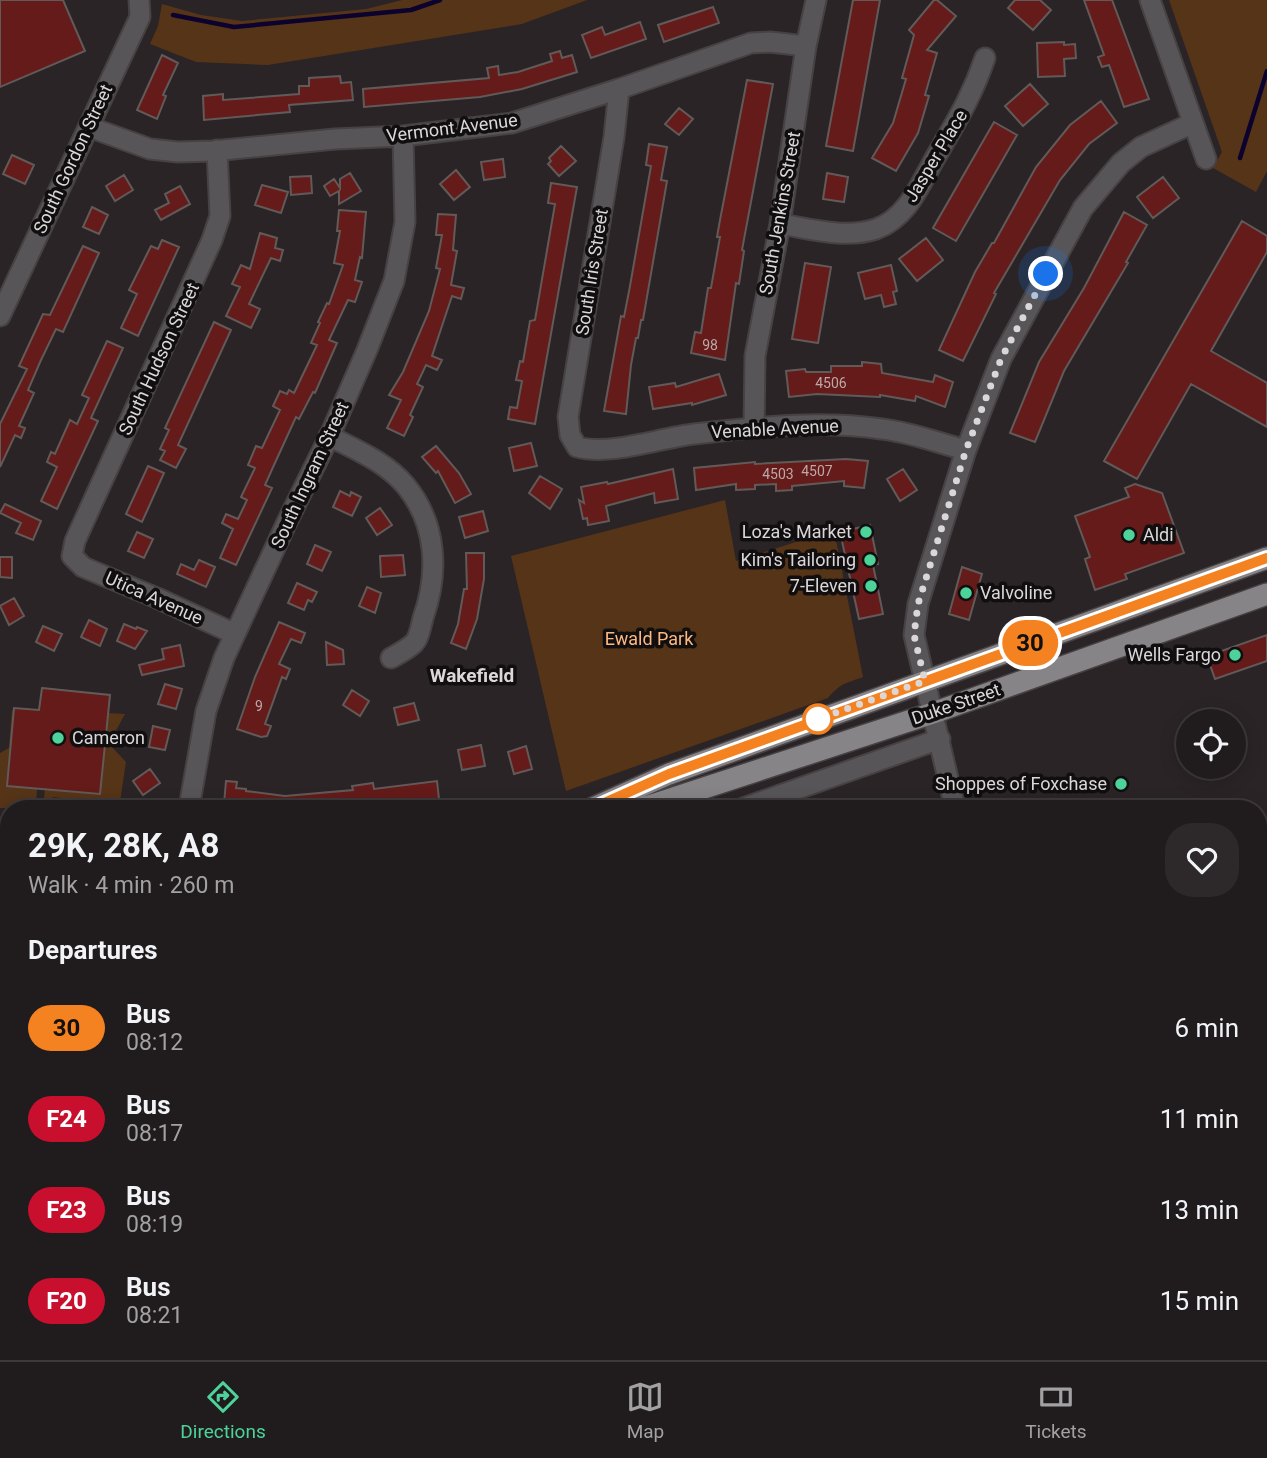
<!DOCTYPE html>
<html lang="en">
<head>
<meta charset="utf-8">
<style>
  :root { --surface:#201b1c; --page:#2d2829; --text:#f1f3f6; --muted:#a2a1a3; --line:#3d393b; --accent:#4dd39a }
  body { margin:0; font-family:Roboto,sans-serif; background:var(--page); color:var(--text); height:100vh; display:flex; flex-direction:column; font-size:26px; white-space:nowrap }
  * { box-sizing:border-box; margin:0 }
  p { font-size:23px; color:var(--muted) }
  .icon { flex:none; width:38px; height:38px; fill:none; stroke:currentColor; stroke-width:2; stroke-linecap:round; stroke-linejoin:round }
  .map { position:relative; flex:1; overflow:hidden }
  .drawer { position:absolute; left:0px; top:800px; width:1267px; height:562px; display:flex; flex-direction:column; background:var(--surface); border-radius:28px 28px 0 0; box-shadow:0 4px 18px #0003,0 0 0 2px var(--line) }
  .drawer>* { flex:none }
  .badge { padding:0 14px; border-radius:23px; font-size:24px; line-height:46px }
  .tools { position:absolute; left:1176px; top:709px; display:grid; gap:14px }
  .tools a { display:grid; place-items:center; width:70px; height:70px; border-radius:50%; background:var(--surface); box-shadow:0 4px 18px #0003,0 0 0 2px var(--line); font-size:35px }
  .you { position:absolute; width:35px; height:35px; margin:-18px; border:5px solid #fff; border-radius:50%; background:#1a73e8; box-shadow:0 0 0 10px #1a73e833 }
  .map>.badge { position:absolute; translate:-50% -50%; box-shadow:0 0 0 4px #fff }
  h2 { padding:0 28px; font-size:26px; line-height:63px }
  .round { display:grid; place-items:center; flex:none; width:74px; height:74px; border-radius:28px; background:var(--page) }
  .headline { display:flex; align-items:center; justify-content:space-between; height:119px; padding:0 28px }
  h1 { font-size:33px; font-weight:700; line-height:52px }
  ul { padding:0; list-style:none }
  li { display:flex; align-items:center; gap:21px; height:91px; padding:0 28px }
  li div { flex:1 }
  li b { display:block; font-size:26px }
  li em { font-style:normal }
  li .badge { min-width:77px; font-weight:700; text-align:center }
  .menu { display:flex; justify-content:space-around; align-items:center; height:98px; border-top:2px solid var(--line); background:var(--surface); font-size:19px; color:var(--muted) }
  .menu a { display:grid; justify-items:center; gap:4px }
  .menu .selected { color:var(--accent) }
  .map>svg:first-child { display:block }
</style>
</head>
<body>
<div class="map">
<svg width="1267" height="1360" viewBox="0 0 1267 1360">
  <rect width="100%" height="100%" fill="#2a2426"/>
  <path fill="#563417" d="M402,0H587L522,24L268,65L196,62L150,44L158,26L162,4L201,15L242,21L366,9Z
    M1169,0H1267V171L1256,192L1213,168L1222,152Z
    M725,500L736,561L834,530L863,677C844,684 841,683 828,698L566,791L511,556Z
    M12,709L37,789L36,808H0V753L9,748Z
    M108,713L125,714L113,736L111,746L126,762L119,808H68V799L53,797L52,807L67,808H43L45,789L100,794Z"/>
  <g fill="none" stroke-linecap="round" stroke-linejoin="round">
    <path stroke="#0c022e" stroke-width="4.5" d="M173,15L234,27L411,10L440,0
      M1240,158L1267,71"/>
  </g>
  <path fill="#641b19" stroke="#615a59" stroke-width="2" d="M0,0H63L85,51L0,87Z
    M853,0H880L853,151L826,146Z
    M934,0H937L956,16L927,50L937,53L925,95L929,96L918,133L896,171L872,158L893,123L906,79L902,78L914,35L909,30Z
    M1015,0H1040L1051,10L1033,30L1008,8Z
    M1084,0H1112L1149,99L1124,107L1109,65L1102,67L1098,57L1104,55Z
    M713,7L719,23L664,42L658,25Z
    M640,22L646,39L591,58L582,35L602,27L605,35Z
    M1064,42V45L1075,44L1076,58L1064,59L1065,76L1038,77L1037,43Z
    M560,51L562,58L572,55L577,72L522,89L480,97L364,107L363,89L489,78L487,68L498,66L499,75L518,72L552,61L550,54Z
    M162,55L178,63L163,95L166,96L157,119L137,110Z
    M340,76L341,83L351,82L353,100L289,105L290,112L204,120L203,96L223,94V100L299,94V86H309V78Z
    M747,80L773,84L742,250L744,251L739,284L736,283L725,360L691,353L695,332L701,333L708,288H711L720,237H717L720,220Z
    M1030,84L1048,104L1023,126L1005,106Z
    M1101,101L1117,123L1089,144L1060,180L994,293L996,294L963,361L939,350L975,272L992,243H994L1036,167L1070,125Z
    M679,108L693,119L679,135L665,124Z
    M994,122L1017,135L956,241L933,228Z
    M649,144L667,147L661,180L667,181L643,320H641L638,338H636L631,365L626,414L604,411L621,316L624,317L630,286L651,166L646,165Z
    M561,146L576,161L559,176L548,164L551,161L549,158Z
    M12,155L34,165L25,184L3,174Z
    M503,159L505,177L484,180L481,162Z
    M456,170L470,187L454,200L440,184Z
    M350,173L361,191L339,204V191L330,196L324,186L334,179L340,188V179Z
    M827,173L848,177L844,202L823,199Z
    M124,175L133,190L115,201L106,186Z
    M311,176L312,193L291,195L290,177Z
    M1163,177L1179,198L1153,218L1137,197Z
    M551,183L577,187L535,424L508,419L510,407L517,408L522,381L516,380L520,361L523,362L530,321L535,320L555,204L548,203Z
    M262,185L288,192L281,213L255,205Z
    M180,186L190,204L161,220L155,210L169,203L165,194Z
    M92,207L108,215L99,234L83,227Z
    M339,210L366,212L362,258L360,257L355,280L362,282L355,302L348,300L329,340L337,343L315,393L313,392L299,419L296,417L274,465L265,485L272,488L236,565L220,558L233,529L222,523L226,514L238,519L247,500L241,497L255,468L248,465L256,446L262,448L280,410L273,406L280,391L287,394L289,390L294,393L317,345L311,343L320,323L318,322L327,303L329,304L343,265L334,263L340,231H337Z
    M1124,212L1147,225L1126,262L1128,263L1064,371L1035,442L1010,433L1039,362L1084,288Z
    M438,214L456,215L453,250L457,251L451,285L464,288L461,299L452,296L432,356L442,360L437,370L426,365L417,384L423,387L410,415L413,417L404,436L387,428L401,400L389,395L403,372L429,311L440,269L436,268L442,235H436Z
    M1242,221L1267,236V252L1211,351L1267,383V427L1191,384L1137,479L1104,461Z
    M260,233L277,238L275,248L283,250L280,261L271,258L249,304L260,309L251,328L226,316L240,287L232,284L241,265L250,269Z
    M926,238L943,260L917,281L899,259Z
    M162,240L179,247L138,336L121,328L137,294L129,290L151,246L158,249Z
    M83,246L99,253L63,332L56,329L41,360L28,390L34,393L19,426L25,428L21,438L15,435L0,467V424L27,369L19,366L43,314L50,315Z
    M805,263L831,267L818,343L792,339Z
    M891,265L897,291L893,292L896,304L884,307L881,295L865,299L858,273Z
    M214,322L231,330L178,445L186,449L176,468L160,460L165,451L160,449L169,430L165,428Z
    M107,341L123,348L91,418L98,421L57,509L41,501L57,467L47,462L51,452L55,454L70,420L77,424L89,398L82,395Z
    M862,362L881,364L882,373L933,382L935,375L953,382L945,407L916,396L915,401L880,395V397L817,394L789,397L786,371L805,369L806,372H831V366H862Z
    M719,374L726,395L692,405V403L653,409L649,387L675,383L676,387Z
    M531,443L537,466L514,471L509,448Z
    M436,446L459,473L471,494L455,503L438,471L436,473L422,457Z
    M846,459L868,461L864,488L844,486V481L792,486V490L776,491V484L755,485V489L736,490V484L696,490L694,468L755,462V464Z
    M148,466L164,473L142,522L126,514Z
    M673,469L678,499L655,503L654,493L606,506L609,521L588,525L587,518L583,519L579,500L584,503L581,487L607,482L608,484Z
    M903,469L917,490L900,501L887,479Z
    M540,476L562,489L550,509L529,493Z
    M1135,484L1162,493L1184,553L1125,574L1127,579L1095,590L1085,559L1090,557L1075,516L1129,497L1125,488Z
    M340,491L350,496L351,492L361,497L352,516L333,507Z
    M5,504L41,521L33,540L16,533L21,523L0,513Z
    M380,508L392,525L377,535L366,518Z
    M483,511L488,531L465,538L459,517Z
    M870,525L878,564L873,565L883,614L859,619L840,532Z
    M137,532L153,539L144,558L128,551Z
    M315,545L331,552L322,571L307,564Z
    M466,553H484V579L477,619L466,649L451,643L458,624L464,589H467Z
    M403,555L405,575L381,577L380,556Z
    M0,557H12V578L0,577Z
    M199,560L215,567L206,587L177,574L181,564L194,570Z
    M962,567L982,574L969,620L949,614Z
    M297,583L317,592L312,602L308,600L304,610L288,603Z
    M367,587L381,593L375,613L359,606Z
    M14,598L24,616L9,625L0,606Z
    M89,620L107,629L100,646L81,637Z
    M279,622L305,633L301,643L291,639L279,664L290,669L286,679L282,677L265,724L271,726L267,736L261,737L237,729L255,677Z
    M124,624L136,629L137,627L147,631L135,649L117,641Z
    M43,626L62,634L54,651L36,642Z
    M1267,635V661L1215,679L1207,656Z
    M326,642L343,650L344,664L327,665Z
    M180,645L184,666L142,675L139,665L164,659L162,649Z
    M165,684L182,689L176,709L158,704Z
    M42,688L110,695L100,794L7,786L14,708L39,710Z
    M352,690L369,701L360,716L343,705Z
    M414,703L419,720L398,725L394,708Z
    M153,726L170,730L165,750L149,747Z
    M481,745L485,766L462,770L458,750Z
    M526,746L532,769L514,774L508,752Z
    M150,769L160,783L143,795L133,781Z
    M226,781L237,782L236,788L246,789V791L285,796L353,790L352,786L373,783L374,789L437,781L439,799L358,808H255L224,804Z"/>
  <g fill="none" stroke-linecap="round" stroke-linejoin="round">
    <g stroke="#464143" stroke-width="23">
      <path id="minor" d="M1150,0L1206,159
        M619,89L614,137L568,417L570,435L577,447C611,456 659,438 694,434C756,427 820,420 882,429C910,432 938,443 966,450
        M89,127L150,149L178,152L213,151L335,139L403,136L512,123L619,89L751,43L770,42L806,46
        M217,150L220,216L212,240L75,541L72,556L83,567L157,598L235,634
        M780,224C811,229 846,239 876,229C907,218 920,185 934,160C955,123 971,99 985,58
        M0,316L140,17L139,0
        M754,428L755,356L780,224L806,46L816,0
        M329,436C356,450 386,462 406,486C437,524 439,573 423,618C421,626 419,638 414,643C408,649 398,654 391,658
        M189,808L206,711L224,658L287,522L330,435L367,350L394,281L405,222L403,136
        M743,808L940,739
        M955,808L914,635L918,604L966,450L1001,359L1083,208L1121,163L1141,147L1193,123
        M0,863L9,864
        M1258,1116H1267
        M978,1353L979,1360
        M591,1360L593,1353"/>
    </g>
    <g stroke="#464143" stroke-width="24">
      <path id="major" d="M593,808L669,774L1267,558
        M643,808L933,713L1267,594
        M0,836L9,837"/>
    </g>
    <use href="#minor" stroke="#575557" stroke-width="19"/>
    <use href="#major" stroke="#878488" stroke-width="21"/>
  </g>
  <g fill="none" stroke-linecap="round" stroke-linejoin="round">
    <g stroke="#fff" stroke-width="16">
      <path id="line" d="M593,808L669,774L1267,558"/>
    </g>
    <use href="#line" stroke="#f58220" stroke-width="10"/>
    <path stroke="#dbd7d9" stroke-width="7" stroke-dasharray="0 12.6" d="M818,719L815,720L925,681L914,635L918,604L966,450L1001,359L1046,274"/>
  </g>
  <g fill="#4dd39a" stroke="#110e0f" stroke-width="2.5">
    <circle cx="866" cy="532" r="7"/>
    <circle cx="1129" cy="535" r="7"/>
    <circle cx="870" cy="560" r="7"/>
    <circle cx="871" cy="586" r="7"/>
    <circle cx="966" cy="593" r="7"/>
    <circle cx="1235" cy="655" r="7"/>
    <circle cx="58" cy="738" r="7"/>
    <circle cx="1121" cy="784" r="7"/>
  </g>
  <circle fill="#fff" stroke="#f58220" stroke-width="3.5" cx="818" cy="719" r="14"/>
  <g text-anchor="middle" stroke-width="7" stroke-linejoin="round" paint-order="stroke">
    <g font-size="14" fill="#bda8a9">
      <text x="710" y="350">98</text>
      <text x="831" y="388">4506</text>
      <text x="817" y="476">4507</text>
      <text x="778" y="479">4503</text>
      <text x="259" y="711">9</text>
    </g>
    <g font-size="18" fill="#dbd7d9" stroke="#110e0f">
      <text transform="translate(452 128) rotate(-7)" y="6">Vermont Avenue</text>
      <text transform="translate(936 156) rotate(-59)" y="6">Jasper Place</text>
      <text transform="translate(73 159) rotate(-65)" y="6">South Gordon Street</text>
      <text transform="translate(780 213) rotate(-80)" y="6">South Jenkins Street</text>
      <text transform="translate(592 272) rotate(-81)" y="6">South Iris Street</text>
      <text transform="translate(159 359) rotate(-65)" y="6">South Hudson Street</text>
      <text transform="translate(775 429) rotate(-3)" y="6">Venable Avenue</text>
      <text transform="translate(310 475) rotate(-65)" y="6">South Ingram Street</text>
      <text transform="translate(154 598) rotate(24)" y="6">Utica Avenue</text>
      <text transform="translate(956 704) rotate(-19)" y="6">Duke Street</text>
    </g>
    <g font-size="18" fill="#dbd7d9" stroke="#110e0f" text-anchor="end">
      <text x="852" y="538">Loza's Market</text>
      <text x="1143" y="541" text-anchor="start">Aldi</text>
      <text x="856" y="566">Kim's Tailoring</text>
      <text x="857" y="592">7-Eleven</text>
      <text x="980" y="599" text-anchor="start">Valvoline</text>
      <text x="1221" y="661">Wells Fargo</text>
      <text x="72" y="744" text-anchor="start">Cameron</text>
      <text x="1107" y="790">Shoppes of Foxchase</text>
    </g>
    <g font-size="18" fill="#fdb87f" stroke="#110e0f">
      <text x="649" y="645">Ewald Park</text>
    </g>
    <g font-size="19" font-weight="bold" fill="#dbd7d9" stroke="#110e0f">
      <text x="472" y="682">Wakefield</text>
    </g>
  </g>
</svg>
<div class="tools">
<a><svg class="icon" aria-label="locate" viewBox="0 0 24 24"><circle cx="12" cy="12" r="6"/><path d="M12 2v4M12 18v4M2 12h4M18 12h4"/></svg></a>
</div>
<div class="you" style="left:1046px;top:274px"></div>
<b class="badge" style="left:1030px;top:643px;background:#f58220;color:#111">30</b>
<section class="drawer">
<div class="headline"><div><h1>29K, 28K, A8</h1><p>Walk · 4 min · 260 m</p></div><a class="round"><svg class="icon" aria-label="heart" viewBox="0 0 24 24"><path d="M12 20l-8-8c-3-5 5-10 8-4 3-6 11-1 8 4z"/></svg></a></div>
<h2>Departures</h2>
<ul>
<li><span class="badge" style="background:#f58220;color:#111">30</span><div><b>Bus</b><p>08:12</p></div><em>6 min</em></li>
<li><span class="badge" style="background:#c8102e;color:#fff">F24</span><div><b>Bus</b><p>08:17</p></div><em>11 min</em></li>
<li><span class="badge" style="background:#c8102e;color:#fff">F23</span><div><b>Bus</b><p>08:19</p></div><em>13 min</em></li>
<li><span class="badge" style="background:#c8102e;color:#fff">F20</span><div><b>Bus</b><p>08:21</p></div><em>15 min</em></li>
</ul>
</section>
</div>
<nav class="menu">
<a class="selected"><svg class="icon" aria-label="directions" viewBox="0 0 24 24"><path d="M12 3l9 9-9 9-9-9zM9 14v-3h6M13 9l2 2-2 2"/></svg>Directions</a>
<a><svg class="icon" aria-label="map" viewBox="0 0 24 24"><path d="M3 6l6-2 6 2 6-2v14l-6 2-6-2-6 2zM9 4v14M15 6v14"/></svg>Map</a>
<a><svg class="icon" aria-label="tickets" viewBox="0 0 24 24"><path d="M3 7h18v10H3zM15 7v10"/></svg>Tickets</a>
</nav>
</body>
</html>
